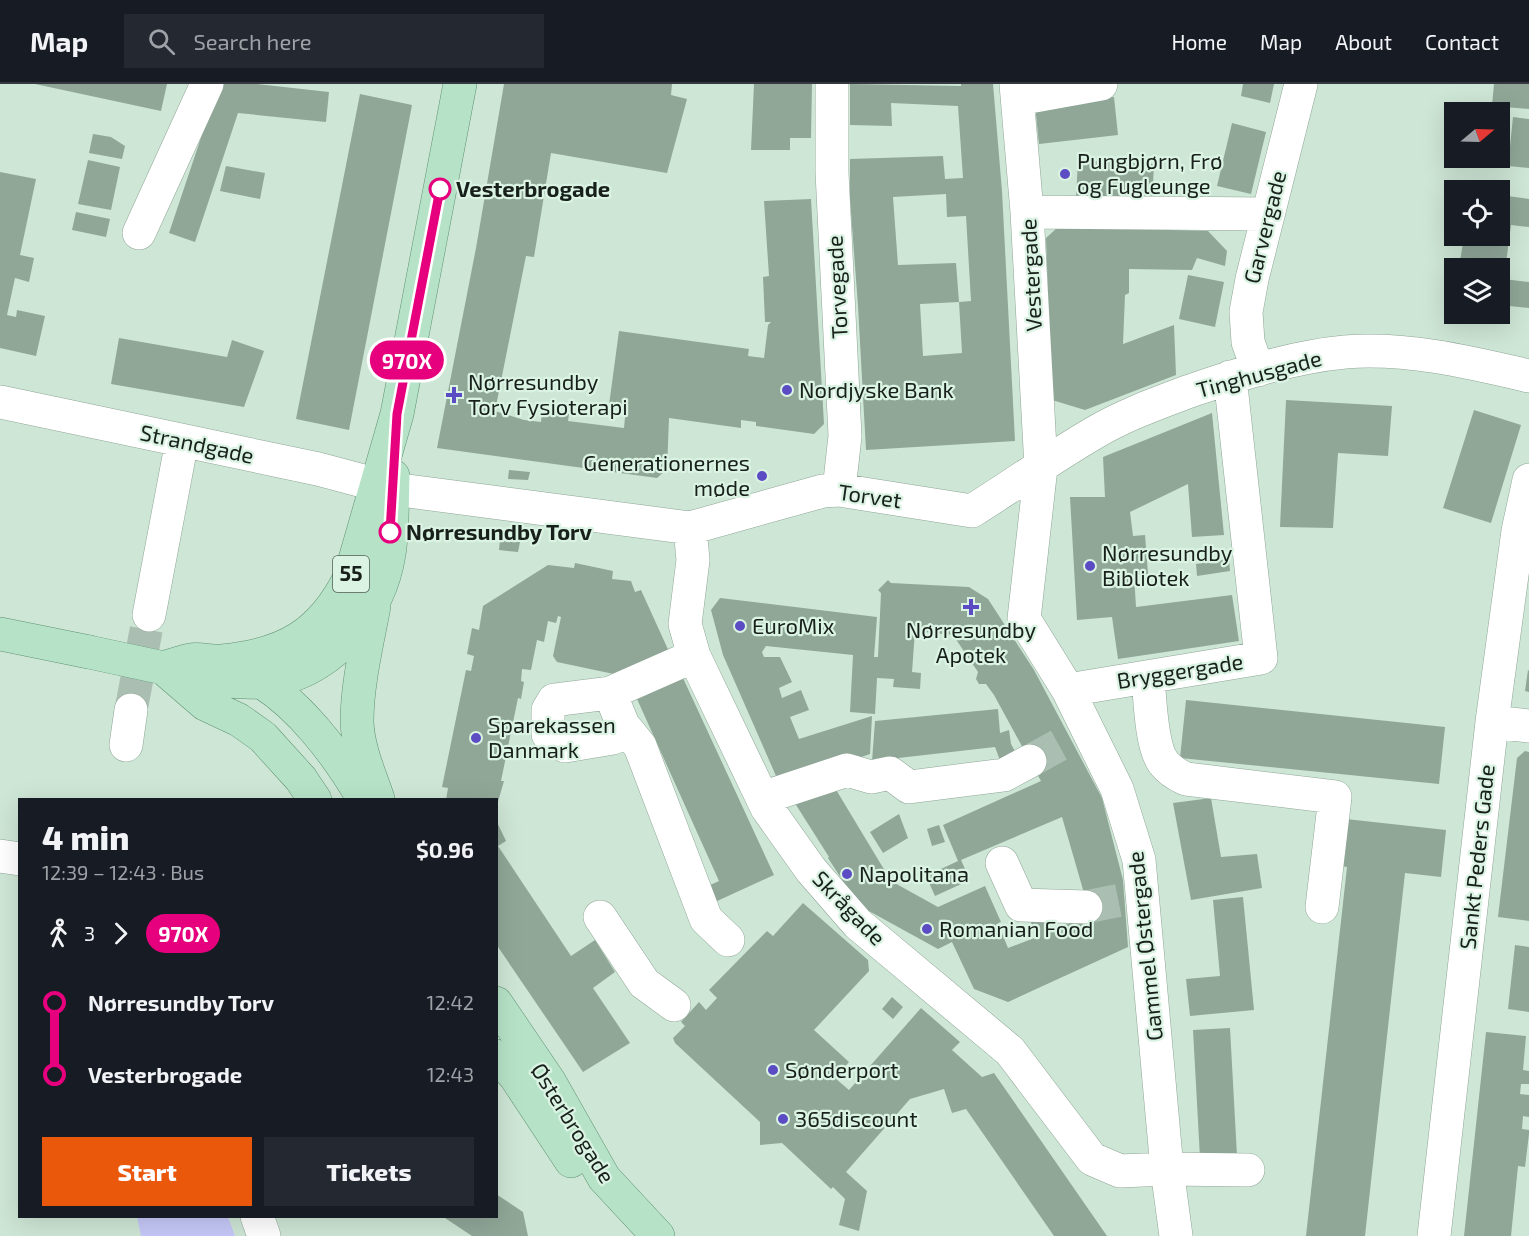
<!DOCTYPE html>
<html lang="en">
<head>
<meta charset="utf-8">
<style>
  :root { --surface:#171b24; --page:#242831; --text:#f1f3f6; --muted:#9ea1a6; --line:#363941; --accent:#ea580c }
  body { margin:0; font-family:"Exo 2",sans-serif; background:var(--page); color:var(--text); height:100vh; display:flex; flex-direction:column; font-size:22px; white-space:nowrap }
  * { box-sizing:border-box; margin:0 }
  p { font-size:20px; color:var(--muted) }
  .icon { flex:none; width:33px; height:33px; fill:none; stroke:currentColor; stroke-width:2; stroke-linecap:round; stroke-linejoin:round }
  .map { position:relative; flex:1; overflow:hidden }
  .details { position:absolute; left:18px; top:714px; width:480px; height:420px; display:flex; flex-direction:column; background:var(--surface); border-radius:0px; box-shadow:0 6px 24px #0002 }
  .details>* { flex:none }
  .badge { padding:0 12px; border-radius:20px; font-size:21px; line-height:39px }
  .needle { width:39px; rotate:71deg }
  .tools { position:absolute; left:1444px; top:18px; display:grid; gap:12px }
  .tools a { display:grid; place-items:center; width:66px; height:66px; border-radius:0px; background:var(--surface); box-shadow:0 6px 24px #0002; font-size:30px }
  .map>.badge { position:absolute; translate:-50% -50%; box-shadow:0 0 0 3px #fff }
  .legs { display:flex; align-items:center; gap:9px; height:66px; padding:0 24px; font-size:20px }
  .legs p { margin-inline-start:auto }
  .summary { display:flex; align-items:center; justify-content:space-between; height:102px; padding:0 24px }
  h1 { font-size:33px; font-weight:800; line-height:45px }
  .primary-button { display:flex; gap:12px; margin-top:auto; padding:12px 24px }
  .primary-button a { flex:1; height:69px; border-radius:0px; background:var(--accent); color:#fff; font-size:24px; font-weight:800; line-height:69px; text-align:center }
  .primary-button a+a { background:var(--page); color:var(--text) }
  ul { padding:0 24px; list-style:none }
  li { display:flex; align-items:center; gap:21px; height:72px; font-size:22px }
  li i { display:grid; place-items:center; width:9px; height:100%; margin:0 8px; background:currentColor }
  li i::after { content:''; width:15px; height:15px; margin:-8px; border:4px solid; border-radius:50%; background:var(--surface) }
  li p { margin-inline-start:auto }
  li:first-child i { background:linear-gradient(#0000 50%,currentColor 0) }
  li:last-child i { background:linear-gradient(currentColor 50%,#0000 0) }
  header { display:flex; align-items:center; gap:36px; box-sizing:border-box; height:84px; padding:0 30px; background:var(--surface); border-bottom:2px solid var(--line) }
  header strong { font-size:28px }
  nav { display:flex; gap:33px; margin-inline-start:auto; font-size:21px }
  .search { width:420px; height:54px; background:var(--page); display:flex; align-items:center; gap:15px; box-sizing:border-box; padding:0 21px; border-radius:0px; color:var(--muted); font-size:22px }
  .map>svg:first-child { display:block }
</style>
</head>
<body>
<header>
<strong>Map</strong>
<div class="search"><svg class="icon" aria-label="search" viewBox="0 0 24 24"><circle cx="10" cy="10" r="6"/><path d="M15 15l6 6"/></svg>Search here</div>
<nav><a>Home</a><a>Map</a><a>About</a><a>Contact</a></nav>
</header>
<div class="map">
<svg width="1529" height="1152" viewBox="0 0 1529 1152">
  <rect width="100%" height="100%" fill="#cee6d6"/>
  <path fill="#c6c8f8" d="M137,1133H228L235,1152H141Z"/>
  <path fill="#90a798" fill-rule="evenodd" d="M35,0H167L161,27Z
    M219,0H257L329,8L326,38L238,29L195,158L169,149Z
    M504,0H672L671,11L687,15L667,89L551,69L534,173L526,172L495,327L524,336L541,338L542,327L569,330L568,337L624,344L626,323L609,321L619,247L749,265L748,272L764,274L768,241L771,238H765L763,193L769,192L764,117L811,115L824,340L814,350L756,342V338L741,336V344L669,334L667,385L657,394L437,364L476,164Z
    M754,0H812L811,54H790V66H751Z
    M850,0L961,2V0H993L1002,107L1015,357L866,366L858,222L850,115V75L943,72L945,95L963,94L958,22L891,19L892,42L850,41ZM946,110L947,133L966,132L971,217L959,218L956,179L898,181L893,113ZM959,218L962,269L923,272L920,220Z
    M1243,0H1274L1270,19L1241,12Z
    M1494,0H1529V25L1492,22Z
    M360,10L412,21L349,346L296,335Z
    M1114,13L1118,51L1039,60L1035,21Z
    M1513,33L1529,35V84L1508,82Z
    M1232,39L1266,48L1251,110L1217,102Z
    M93,50L111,53L125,62L122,75L89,69Z
    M88,76L120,83L111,126L78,120Z
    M1078,76L1154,80L1152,119L1076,114Z
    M226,82L265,89L260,115L220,107Z
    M0,88L36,95L20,171L34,174L29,198L15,194L7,231L16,233L17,226L45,232L36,272L0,264Z
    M1500,111L1529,115V143L1511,141L1504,195L1529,198V224L1500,221V184H1459L1464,152H1500Z
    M76,128L110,135L106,153L72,146Z
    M1058,143L1208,147L1227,167L1225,182L1197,174L1192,186L1129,185V209L1125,211L1123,260L1174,241L1176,291L1085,326L1052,316L1046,154Z
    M1188,191L1224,198L1215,243L1179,235Z
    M119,254L227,273L232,256L264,267L244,323L111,300Z
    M1286,316L1392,322L1388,372L1338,369L1333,444L1280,443Z
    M1474,326L1521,341L1491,439L1443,424Z
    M1212,329L1224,451L1192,453L1188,400L1130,428L1133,452L1145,451L1148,490L1134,491L1136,523L1232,511L1239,557L1118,575L1112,533L1077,536L1070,413H1105L1103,373Z
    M509,386L530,388L528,396L508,395Z
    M500,456L520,458L518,468L499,466Z
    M1229,475L1230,487L1197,492L1196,480Z
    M575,479L613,487L612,495L631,497L635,508L641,506L671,572L628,593L557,578L553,572L561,533L558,532L556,539L548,537L544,558L537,556L531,586L522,585L521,597L524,598L521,615L518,614L501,697H504L497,721L496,716H446L448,704L442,703L466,586L471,587L474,572L467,570L472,544L479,546L483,522L548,481L574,484Z
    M888,496L891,499L969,503L988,515L1034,586L1102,714L1123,796L1128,863L1008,918L974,905L952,858L938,865L869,827L854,814L828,774L829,773L791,713L832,699L891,797L938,823L985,802L1001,838L998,839L1008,864L1037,853L1030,836L1043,831L1050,847L1088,832L1084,809L1062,733L961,776L970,796L935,812L926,792L958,777L943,741L1041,697L994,611L986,600H979L976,595L978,588L953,551L915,547L912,588L921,589L920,605L893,603L894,595L877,594L875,630L850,628L853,571L766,562L762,568L764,573H780L792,598L779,604L782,614L801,606L809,626L790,633L799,655L872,632L870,670L780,701L723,571L711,526L720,514L877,533L874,573H878L881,509L878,506Z
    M1528,586L1529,587V608L1525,607Z
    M683,594L774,791L715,818L708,802L719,797L637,615Z
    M1186,616L1445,643L1439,700L1180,674Z
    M998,625L1000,649L1009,646L1011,660L1017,671L1001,679L995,663L872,677L875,637Z
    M1525,667L1529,668V837L1498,833L1517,674Z
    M1211,714L1221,773L1257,770L1262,804L1191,816L1173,719Z
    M899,730L908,754L883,769L870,748Z
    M1346,735L1446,746L1441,793L1405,789L1365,1152H1306L1347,783L1340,782Z
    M496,736L506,757L498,762L571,872L595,856L615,888L593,904L630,959L583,988L496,860Z
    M939,741L945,758L932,762L927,745Z
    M1243,813L1254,926L1190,932L1186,895L1220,892L1213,816Z
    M803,819L868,876L869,887L814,946L849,978L835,994L849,1006L921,924L960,958L952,966L982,993L994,989L1107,1152H1054L966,1025L952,1029L944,1005L910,1015L846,1088L867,1107L859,1147L839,1141L845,1115L833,1103L831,1105L782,1059L760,1061V1038L675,959L673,954L685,942L681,938L699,918L706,926L717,914L709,906L767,847L773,852Z
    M1515,861L1529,863V928L1508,925Z
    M892,913L903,923L893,935L882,925Z
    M1230,944L1237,1072L1200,1074L1193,946Z
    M1486,948L1526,952L1523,986L1529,987V1000H1521L1520,1010L1529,1011V1033L1523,1032L1522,1045L1529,1046V1050L1525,1083L1518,1082L1511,1152H1464Z
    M496,1110L523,1128L528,1152H472L442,1132H496Z"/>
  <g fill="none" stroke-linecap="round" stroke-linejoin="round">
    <path stroke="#aabeb1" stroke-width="33" stroke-dasharray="33 16" stroke-linecap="butt" d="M131,626L149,531
      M1030,677L1070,655
      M1086,823L1126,815"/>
    <g stroke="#8fa696" stroke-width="34">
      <path id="minor" d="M832,0V88L845,352L839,406
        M1016,0L1027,128L1041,383L1024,535L1068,606L1117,705L1139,776L1167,1085L1176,1152
        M1018,15L1101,0
        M1027,128L1268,130
        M139,149L207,0
        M1258,286L1248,258L1246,228L1252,195L1301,0
        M0,318L318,385L393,405L690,444L823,407L839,406L972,427C1013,401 1053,373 1094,349C1124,331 1158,319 1190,307C1240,290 1292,273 1345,268C1407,263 1469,278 1529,292
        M690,444L693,476L685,540L694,572L767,724L811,786L858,840L1010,967L1092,1075L1120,1087L1167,1085L1248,1086
        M149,531L182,357
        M1148,593C1150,615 1151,661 1163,678C1169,686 1177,691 1186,695L1335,713L1322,823
        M1068,606L1261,574L1230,293
        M610,609L623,641L613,654L565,662L548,650V626L554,616L610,609L694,572
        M1492,638L1529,642
        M623,641L640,662L706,835L728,856
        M126,661L131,626
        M762,714L847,686L871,693L890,689L909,703L1004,691L1030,677
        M0,772L20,775
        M1002,779L1021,821L1086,823
        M600,833L644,899L674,921
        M257,1132L264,1152
        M1434,1152L1492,638L1518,447L1529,396"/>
    </g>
    <g stroke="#609273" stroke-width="34">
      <path id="major" d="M374,522C367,560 357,600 357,638C358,665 370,691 378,715
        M0,550L89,568
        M163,584C172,581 181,578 190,576C200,574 211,578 222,577C285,571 322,550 350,493L397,330L460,0
        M169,589L205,620L239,636L263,653L301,695L315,716
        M249,591C297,615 338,671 364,716
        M198,593C220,597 255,601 276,596C335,583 380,528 389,470C393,445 392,418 393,392
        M496,919L549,997L604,1094L658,1152
        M496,972L515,992L571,1077"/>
    </g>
    <use href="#minor" stroke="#fff" stroke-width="33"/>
    <use href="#major" stroke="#b6e3c7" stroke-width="33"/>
    <g stroke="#609273" stroke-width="34" stroke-linecap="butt">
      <path id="major-bridge" d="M89,568L159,583"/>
    </g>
    <use href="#major-bridge" stroke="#b6e3c7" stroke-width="33"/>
  </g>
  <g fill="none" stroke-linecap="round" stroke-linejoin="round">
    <g stroke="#fff" stroke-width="14">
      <path id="line-1" d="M390,448L397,330L440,105"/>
    </g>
    <use href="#line-1" stroke="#e6007e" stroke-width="9"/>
  </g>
  <g fill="#5b4cc4" stroke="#dbf3e3" stroke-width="2">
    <circle cx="1065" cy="90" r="6"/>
    <circle cx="787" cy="306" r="6"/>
    <path d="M451 302h6v6h6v6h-6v6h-6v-6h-6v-6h6z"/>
    <circle cx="762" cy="392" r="6"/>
    <circle cx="1090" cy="482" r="6"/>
    <path d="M968 514h6v6h6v6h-6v6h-6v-6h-6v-6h6z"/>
    <circle cx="740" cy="542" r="6"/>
    <circle cx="476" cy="654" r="6"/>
    <circle cx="847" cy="790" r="6"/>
    <circle cx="927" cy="845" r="6"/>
    <circle cx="773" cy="986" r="6"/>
    <circle cx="783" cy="1035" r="6"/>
  </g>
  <g fill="#fff" stroke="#e6007e" stroke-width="3">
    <circle cx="440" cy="105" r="10"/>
    <circle cx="390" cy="448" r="10"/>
  </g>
  <g text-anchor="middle" stroke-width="4.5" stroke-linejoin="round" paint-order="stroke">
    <rect fill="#dbf3e3" stroke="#525f57" stroke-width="1.5" x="333" y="472" width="36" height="36" rx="4.5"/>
    <g font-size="21" font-weight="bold" fill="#18201b">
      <text x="351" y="497">55</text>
    </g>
    <g font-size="22" fill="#18201b" stroke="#dbf3e3" text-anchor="start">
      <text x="1077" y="85">Pungbjørn, Frø<tspan x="1077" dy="25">og Fugleunge</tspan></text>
      <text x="468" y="306">Nørresundby<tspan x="468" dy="25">Torv Fysioterapi</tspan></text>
      <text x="799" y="314">Nordjyske Bank</text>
      <text x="750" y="387" text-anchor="end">Generationernes<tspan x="750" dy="25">møde</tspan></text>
      <text x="1102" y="477">Nørresundby<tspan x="1102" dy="25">Bibliotek</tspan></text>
      <text x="752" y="550">EuroMix</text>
      <text x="971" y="554" text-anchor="middle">Nørresundby<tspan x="971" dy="25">Apotek</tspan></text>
      <text x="488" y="649">Sparekassen<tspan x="488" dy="25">Danmark</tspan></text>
      <text x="859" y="798">Napolitana</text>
      <text x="939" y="853">Romanian Food</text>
      <text x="785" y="994">Sønderport</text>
      <text x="795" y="1043">365discount</text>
    </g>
    <g font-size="22" font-weight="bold" fill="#18201b" stroke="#dbf3e3" text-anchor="start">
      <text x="456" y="113">Vesterbrogade</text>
      <text x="406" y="456">Nørresundby Torv</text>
    </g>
    <g font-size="22" fill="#18201b" stroke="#dbf3e3">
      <text transform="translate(1265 143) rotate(-76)" y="8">Garvergade</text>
      <text transform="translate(1031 191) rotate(-93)" y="8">Vestergade</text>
      <text transform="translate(837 203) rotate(-93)" y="8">Torvegade</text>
      <text transform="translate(1259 290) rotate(-15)" y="8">Tinghusgade</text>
      <text transform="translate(197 360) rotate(12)" y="8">Strandgade</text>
      <text transform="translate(870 412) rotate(8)" y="8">Torvet</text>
      <text transform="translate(1180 587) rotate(-9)" y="8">Bryggergade</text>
      <text transform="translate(1477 773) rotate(-84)" y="8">Sankt Peders Gade</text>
      <text transform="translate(849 824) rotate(46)" y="8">Skrågade</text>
      <text transform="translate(1145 862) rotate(-96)" y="8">Gammel Østergade</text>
      <text transform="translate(573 1039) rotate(58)" y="8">Østerbrogade</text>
    </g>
  </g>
</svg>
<div class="tools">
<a><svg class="needle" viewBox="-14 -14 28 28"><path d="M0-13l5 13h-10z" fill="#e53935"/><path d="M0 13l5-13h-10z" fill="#9ea1a6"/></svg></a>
<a><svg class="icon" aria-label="locate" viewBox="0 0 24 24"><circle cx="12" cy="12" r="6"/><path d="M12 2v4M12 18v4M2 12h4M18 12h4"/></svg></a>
<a><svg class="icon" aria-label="layers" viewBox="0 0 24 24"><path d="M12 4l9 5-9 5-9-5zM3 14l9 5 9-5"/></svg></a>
</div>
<b class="badge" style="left:407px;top:276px;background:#e6007e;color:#fff">970X</b>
<section class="details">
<div class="summary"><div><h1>4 min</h1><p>12:39 – 12:43 · Bus</p></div><b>$0.96</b></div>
<div class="legs"><svg class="icon" aria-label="walk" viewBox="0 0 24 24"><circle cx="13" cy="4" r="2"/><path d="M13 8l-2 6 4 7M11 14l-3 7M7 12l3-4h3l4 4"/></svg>3<svg class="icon" aria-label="forward" viewBox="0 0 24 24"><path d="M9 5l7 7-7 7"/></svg><b class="badge" style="background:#e6007e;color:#fff">970X</b></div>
<ul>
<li><i style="color:#e6007e"></i><b>Nørresundby Torv</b><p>12:42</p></li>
<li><i style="color:#e6007e"></i><b>Vesterbrogade</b><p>12:43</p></li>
</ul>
<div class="primary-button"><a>Start</a><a>Tickets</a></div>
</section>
</div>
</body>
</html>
